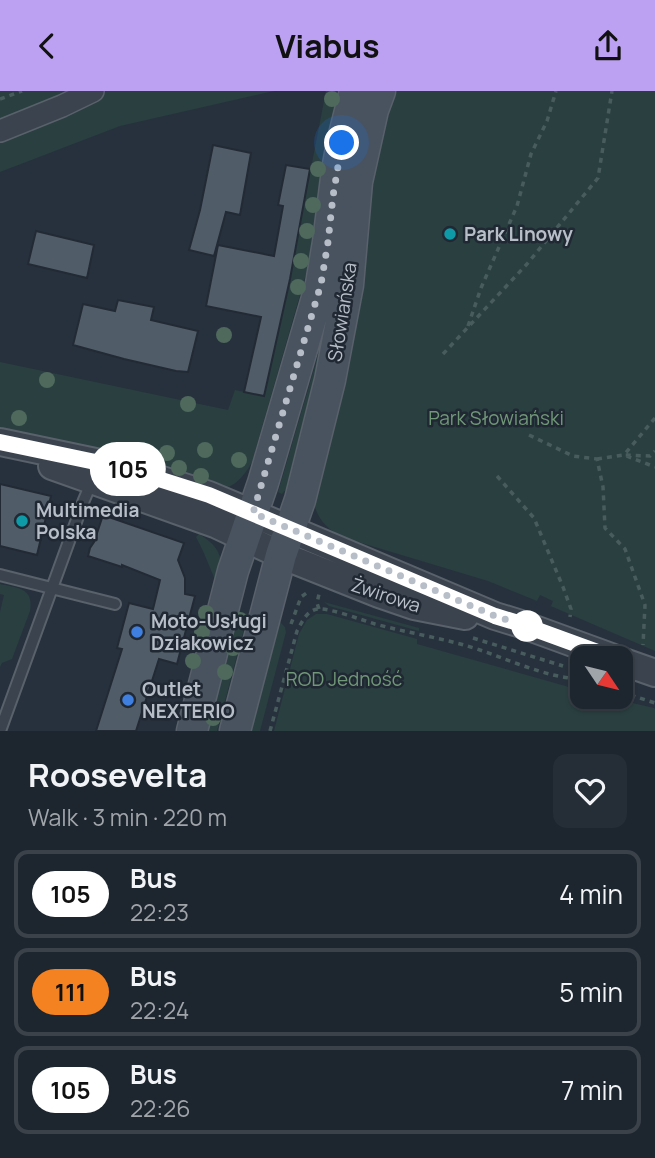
<!DOCTYPE html>
<html lang="en">
<head>
<meta charset="utf-8">
<style>
  :root { --surface:#1d252e; --page:#252d36; --text:#f1f3f6; --muted:#a0a5aa; --line:#3b424a; --accent:#bca0f2 }
  body { margin:0; font-family:Manrope,sans-serif; background:var(--page); color:var(--text); height:100vh; display:flex; flex-direction:column; font-size:26px; white-space:nowrap }
  * { box-sizing:border-box; margin:0 }
  p { font-size:23px; color:var(--muted) }
  .icon { flex:none; width:38px; height:38px; fill:none; stroke:currentColor; stroke-width:2; stroke-linecap:round; stroke-linejoin:round }
  .map { position:relative; height:640px; overflow:hidden }
  .drawer { display:flex; flex-direction:column; background:var(--surface); flex:1 }
  .drawer>* { flex:none }
  .badge { padding:0 14px; border-radius:23px; font-size:24px; line-height:46px }
  .needle { width:46px; rotate:125deg }
  .fabs { position:absolute; left:570px; top:555px; display:grid; gap:14px }
  .fabs a { display:grid; place-items:center; width:63px; height:63px; border-radius:14px; background:var(--surface); box-shadow:0 2px 5px #0004,0 0 0 2px var(--line); font-size:35px }
  .you { position:absolute; width:35px; height:35px; margin:-18px; border:5px solid #fff; border-radius:50%; background:#1a73e8; box-shadow:0 0 0 10px #1a73e833 }
  .map>.badge { position:absolute; translate:-50% -50%; box-shadow:0 0 0 4px #fff }
  .round { display:grid; place-items:center; flex:none; width:74px; height:74px; border-radius:14px; background:var(--page) }
  .head { display:flex; align-items:center; justify-content:space-between; height:119px; padding:0 28px }
  h1 { font-size:33px; font-weight:700; line-height:52px }
  ul { padding:0; list-style:none }
  li { display:flex; align-items:center; gap:21px; height:88px; margin:0 14px 10px; padding:0 14px; border:4px solid var(--line); border-radius:14px }
  li div { flex:1 }
  li b { display:block; font-size:26px }
  li em { font-style:normal }
  li .badge { min-width:77px; font-weight:700; text-align:center }
  header { display:flex; justify-content:space-between; align-items:center; height:91px; padding:0 28px; background:var(--accent); color:#111; font-size:32px; font-weight:700 }
  .map>svg:first-child { display:block }
</style>
</head>
<body>
<header><svg class="icon" aria-label="back" viewBox="0 0 24 24"><path d="M15 5l-7 7 7 7"/></svg>Viabus<svg class="icon" aria-label="share" viewBox="0 0 24 24"><path d="M12 15V3M7 8l5-5 5 5M5 13v7h14v-7"/></svg></header>
<div class="map">
<svg width="655" height="640" viewBox="0 0 655 640">
  <rect width="100%" height="100%" fill="#27313d"/>
  <path fill="#2a3f40" d="M0,0H274L120,35L0,81Z
    M326,0H343L324,82L308,176L252,371C246,382 236,396 223,397C214,398 203,394 194,392L0,336V271L228,319L235,299L263,305L290,185Z
    M394,0H655V560L553,516L551,515L553,510L540,504L537,510L488,490L345,447C327,439 317,428 313,409L367,107L387,23Z
    M328,238L289,395L282,403L278,401L325,240Z
    M199,443C219,455 227,469 216,491L203,460L196,446Z
    M0,493C18,497 34,497 30,520L12,568L2,572L0,576V521L4,504L0,503Z
    M324,511L419,537V540L329,515Z
    M235,520L248,523L217,640H203Z
    M316,523H327L417,548V553L583,600V606H606L654,617L655,618V640H274L299,543L307,529Z
    M280,531L285,536L286,541L260,640H251Z"/>
  <path fill="#505c68" stroke="#222a35" stroke-width="2" d="M213,54L251,62L240,124L226,121L214,165L189,159L200,119Z
    M286,74L310,78L290,188L264,305L244,301L261,226L206,215L218,154L274,165L283,115L278,114Z
    M36,140L94,154L87,187L28,173Z
    M118,209L154,216L151,229L198,240L188,281L176,280L124,268L73,254L83,213L115,220Z
    M0,393L51,405L37,464L0,455Z
    M103,424L184,452L178,469L185,487V503L195,505L177,573L159,568L136,640H96L122,558L117,557L129,512L153,518L160,489L122,474V476L88,465L90,457L94,451Z"/>
  <g fill="none" stroke-linecap="round" stroke-linejoin="round">
    <g stroke="#59616b" stroke-width="14">
      <path id="service" d="M0,484L115,513
        M0,640L84,409L92,390"/>
    </g>
    <g stroke="#59616b" stroke-width="24">
      <path id="minor" d="M0,40L62,15L93,0"/>
    </g>
    <g stroke="#59616b" stroke-width="30">
      <path id="tertiary" d="M0,351L124,377L209,404L495,525L518,532L614,567
        M52,375L215,433L281,464L379,503L414,515L465,525
        M621,570L655,582"/>
    </g>
    <g stroke="#59616b" stroke-width="33">
      <path id="secondary" d="M192,640L233,480L263,392L321,193L328,151L337,79L342,52L355,0
        M235,640L281,464L300,409L330,289L348,194L357,91L373,19L380,0"/>
    </g>
    <path stroke="#495c5d" stroke-width="3.5" stroke-dasharray="5 5" stroke-linecap="butt" d="M0,8L22,0
      M468,235L481,197L517,115L531,63L547,30L556,0
      M443,263L527,173L598,87L612,0
      M655,327L624,364L650,365L655,360
      M529,344L573,365L597,368L603,396L605,437L625,458L645,514L643,554
      M597,368L624,364L655,376
      M497,385L534,427L563,496L571,518L570,526
      M319,518L317,512L319,503
      M291,533L301,506L308,501
      M473,547L563,575
      M621,601L655,612
      M270,640L297,540C302,531 307,519 318,518C330,517 362,529 375,533C405,541 435,546 464,554C500,564 546,588 583,588"/>
    <use href="#service" stroke="#3b434e" stroke-width="10"/>
    <use href="#minor" stroke="#3b434e" stroke-width="21"/>
    <use href="#tertiary" stroke="#3b434e" stroke-width="26"/>
    <use href="#secondary" stroke="#495360" stroke-width="30"/>
  </g>
  <g fill="#4f695d">
    <circle cx="332" cy="8" r="8"/>
    <circle cx="318" cy="78" r="8"/>
    <circle cx="313" cy="114" r="8"/>
    <circle cx="307" cy="140" r="8"/>
    <circle cx="301" cy="170" r="8"/>
    <circle cx="298" cy="196" r="8"/>
    <circle cx="224" cy="244" r="8"/>
    <circle cx="47" cy="289" r="8"/>
    <circle cx="188" cy="313" r="8"/>
    <circle cx="19" cy="327" r="8"/>
    <circle cx="205" cy="359" r="8"/>
    <circle cx="167" cy="362" r="8"/>
    <circle cx="239" cy="369" r="8"/>
    <circle cx="179" cy="377" r="8"/>
    <circle cx="201" cy="385" r="8"/>
    <circle cx="206" cy="522" r="8"/>
    <circle cx="240" cy="529" r="8"/>
    <circle cx="202" cy="541" r="8"/>
    <circle cx="233" cy="557" r="8"/>
    <circle cx="193" cy="570" r="8"/>
    <circle cx="225" cy="581" r="8"/>
    <circle cx="213" cy="627" r="8"/>
  </g>
  <g fill="none" stroke-linecap="round" stroke-linejoin="round">
    <g stroke="#fff" stroke-width="16">
      <path id="line" d="M0,351L124,377L209,404L495,525L518,532L614,567"/>
    </g>
    <use href="#line" stroke="#fff" stroke-width="10"/>
    <path stroke="#b7bec8" stroke-width="7" stroke-dasharray="0 12.6" d="M342,52L333,105L328,151L321,193L253,422L495,525L527,535"/>
  </g>
  <g fill="#0f9aa8" stroke="#202833" stroke-width="2.5">
    <circle cx="450" cy="143" r="7"/>
    <circle cx="22" cy="430" r="7"/>
  </g>
  <circle fill="#fff" stroke="#fff" stroke-width="3.5" cx="527" cy="535" r="14"/>
  <g fill="#3f7fe0" stroke="#202833" stroke-width="2.5">
    <circle cx="137" cy="541" r="7"/>
    <circle cx="128" cy="609" r="7"/>
  </g>
  <g text-anchor="middle" stroke-width="5" stroke-linejoin="round" paint-order="stroke">
    <g font-size="19" font-weight="bold" fill="#b7bec8" stroke="#202833" text-anchor="start">
      <text x="464" y="150">Park Linowy</text>
      <text x="36" y="426">Multimedia<tspan x="36" dy="22">Polska</tspan></text>
      <text x="151" y="537">Moto-Usługi<tspan x="151" dy="22">Dziakowicz</tspan></text>
      <text x="142" y="605">Outlet<tspan x="142" dy="22">NEXTERIO</tspan></text>
    </g>
    <g font-size="19" fill="#b7bec8" stroke="#202833">
      <text transform="translate(342 221) rotate(-81)" y="7">Słowiańska</text>
      <text transform="translate(386 504) rotate(18)" y="7">Żwirowa</text>
    </g>
    <g font-size="19" fill="#709777" stroke="#202833">
      <text x="496" y="334">Park Słowiański</text>
      <text x="344" y="595">ROD Jedność</text>
    </g>
  </g>
</svg>
<div class="fabs">
<a><svg class="needle" viewBox="-14 -14 28 28"><path d="M0-13l5 13h-10z" fill="#e53935"/><path d="M0 13l5-13h-10z" fill="#a0a5aa"/></svg></a>
</div>
<div class="you" style="left:342px;top:52px"></div>
<b class="badge" style="left:128px;top:378px;background:#fff;color:#111">105</b>
</div>
<section class="drawer">
<div class="head"><div><h1>Roosevelta</h1><p>Walk · 3 min · 220 m</p></div><a class="round"><svg class="icon" aria-label="heart" viewBox="0 0 24 24"><path d="M12 20l-8-8c-3-5 5-10 8-4 3-6 11-1 8 4z"/></svg></a></div>
<ul>
<li><span class="badge" style="background:#fff;color:#111">105</span><div><b>Bus</b><p>22:23</p></div><em>4 min</em></li>
<li><span class="badge" style="background:#f58220;color:#111">111</span><div><b>Bus</b><p>22:24</p></div><em>5 min</em></li>
<li><span class="badge" style="background:#fff;color:#111">105</span><div><b>Bus</b><p>22:26</p></div><em>7 min</em></li>
</ul>
</section>
</body>
</html>
